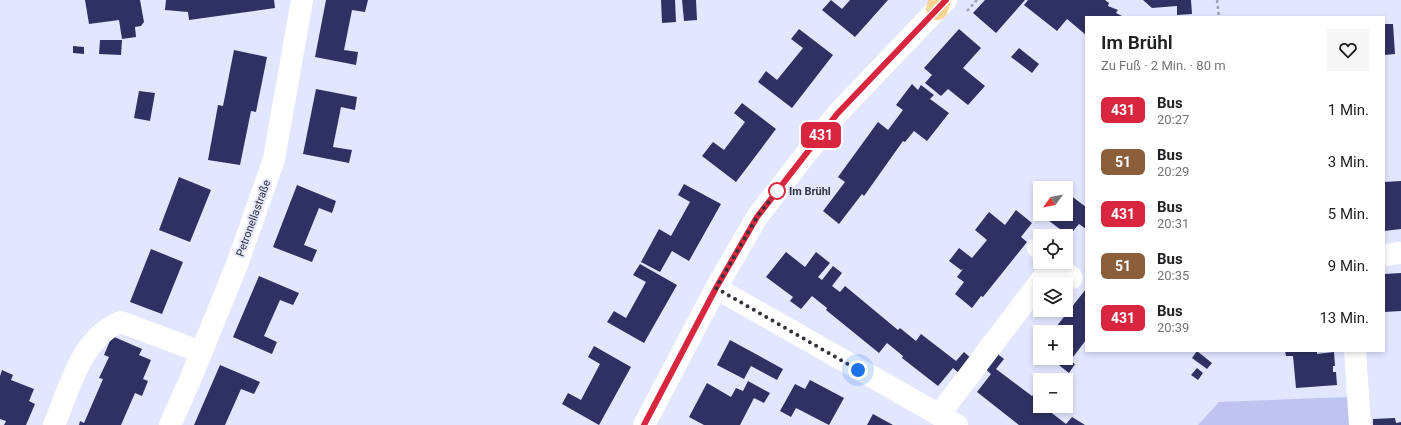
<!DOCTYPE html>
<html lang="de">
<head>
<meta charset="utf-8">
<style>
  :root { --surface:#fff; --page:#f6f6f6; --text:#202124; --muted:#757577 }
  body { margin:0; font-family:Roboto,sans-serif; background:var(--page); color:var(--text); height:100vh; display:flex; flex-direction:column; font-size:15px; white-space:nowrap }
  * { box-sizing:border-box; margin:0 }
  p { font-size:13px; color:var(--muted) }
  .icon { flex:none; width:22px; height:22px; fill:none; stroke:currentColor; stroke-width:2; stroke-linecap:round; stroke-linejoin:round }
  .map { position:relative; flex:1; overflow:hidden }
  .drawer { position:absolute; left:1085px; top:16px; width:300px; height:336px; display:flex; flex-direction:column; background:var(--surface); border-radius:0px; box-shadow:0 2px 6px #0003 }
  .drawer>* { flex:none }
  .badge { padding:0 8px; border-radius:6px; font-size:14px; line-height:26px }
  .needle { width:26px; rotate:237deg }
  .buttons { position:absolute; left:1033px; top:181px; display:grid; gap:8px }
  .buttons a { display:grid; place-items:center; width:40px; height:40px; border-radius:0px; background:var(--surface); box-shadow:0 2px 6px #0003; font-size:20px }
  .you { position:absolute; width:20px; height:20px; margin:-10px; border:3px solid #fff; border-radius:50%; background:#1a73e8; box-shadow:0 0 0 6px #1a73e833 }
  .map>.badge { position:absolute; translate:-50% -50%; box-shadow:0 0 0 2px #fff }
  .round { display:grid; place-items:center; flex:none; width:42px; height:42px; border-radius:0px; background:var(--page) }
  .headline { display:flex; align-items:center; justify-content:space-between; height:68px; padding:0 16px }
  h1 { font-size:19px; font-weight:600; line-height:30px }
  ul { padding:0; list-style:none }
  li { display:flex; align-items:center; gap:12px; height:52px; padding:0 16px }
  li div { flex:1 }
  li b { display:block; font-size:15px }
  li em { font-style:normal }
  li .badge { min-width:44px; font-weight:700; text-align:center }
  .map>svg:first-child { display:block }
</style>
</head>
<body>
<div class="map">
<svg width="1401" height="425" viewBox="0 0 1401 425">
  <rect width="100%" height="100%" fill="#e3e6ff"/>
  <path fill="#bec3ef" d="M1349,397L1351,425H1198L1219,402Z"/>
  <path fill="#2f3162" d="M85,0H140L144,22L141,26L135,27L136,37L122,39L119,20L89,24Z
    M166,0H274L275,8L189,20L188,12L165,10Z
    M326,0H368L365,12L352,10L344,50L358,52L356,65L315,57Z
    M661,0H675L676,22L662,23Z
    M682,0H696L697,20L684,21Z
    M831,0L842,9L850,0H888L855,37L822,10Z
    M985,0H1025L996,33L973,13Z
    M1028,0H1105L1109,3L1108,6L1118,10L1116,13L1124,17H1086V35L1067,19L1057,31L1024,5Z
    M1143,0H1191L1192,14L1177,15V6L1152,8Z
    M1384,24H1393L1395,54L1384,55Z
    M799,29L833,55L792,108L758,82L766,71L777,80L803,48L791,39Z
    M959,29L981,48L963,68L985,86L968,105L948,89L941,96L925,83L932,75L924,68Z
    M100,40H122L121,55L99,54Z
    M73,46L84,47V54L73,53Z
    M1019,48L1039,64L1032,73L1011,57Z
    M234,50L267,57L256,112L251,111L240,165L208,160L218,105L223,106Z
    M912,84L918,90L921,85L934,95L930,99L949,113L927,141L914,131L905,142L903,141L864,196L862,194L839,224L823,211L845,182L838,177L878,122L888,130L903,110L896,105Z
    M316,89L357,97L355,110L341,107L333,147L352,150L349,163L303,154Z
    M139,91L155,93L150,121L134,118Z
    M742,103L776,129L736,182L702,156L713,142L724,150L745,122L734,113Z
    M179,177L211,190L190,242L159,230Z
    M1401,181V229L1384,231V182Z
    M684,184L721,204L689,261L672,251L660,272L641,262L659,229L671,236L690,202L678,195Z
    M297,185L336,201L332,213L319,208L304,245L317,250L312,262L273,247Z
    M1066,192L1086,207V229L1079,224L1069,236L1044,217L1047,214H1066Z
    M1016,210L1032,223L1021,237L1027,242L983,297L981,296L972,308L955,294L964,282L957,277L963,269L961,270L949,261L959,248L972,258L987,240L975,230L989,212L1005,225Z
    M151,249L183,262L162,314L130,302Z
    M786,252L805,267L816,252L830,263L818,277L822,280L833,266L842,273L832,286L840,292L845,286L898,330L900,328L916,341L921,334L956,361L964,352L973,360L961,375L953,368L938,386L902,358L903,356L887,343L879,353L826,310L827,308L812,296L801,309L790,301L793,297L766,277Z
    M640,264L677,285L644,343L607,322L614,311L626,318L646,282L633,275Z
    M1401,273V311L1384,312V274Z
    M259,276L299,293L293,305L280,300L264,336L277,342L272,354L233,337Z
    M1086,289V340L1070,361L1075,364L1069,373L1050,358H1066V332H1052Z
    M112,336L142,349L139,355L151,360L143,379L148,381L142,396L135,393L121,425H79L80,421L84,423L103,379L99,378L109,357L104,355Z
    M730,340L783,369L777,380L751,366L744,379L717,365Z
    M594,346L631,367L599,425L562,404L568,393L581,400L600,364L588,357Z
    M1197,351L1212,363L1207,369L1192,358Z
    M1285,351H1317V354L1334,352L1335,366H1333V372H1336L1337,385L1296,388L1293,356H1286Z
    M995,352L1004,359L996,369L1032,396L1040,386V406H1051L1048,410L1066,424L1072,417L1085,425H1019L977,392L991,374L983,367Z
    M220,365L260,382L254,394L241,389L225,425H194Z
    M1197,368L1203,373L1198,380L1191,375Z
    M2,370L13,375L11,380L34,389L29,401L35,404L26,425H4L6,421L0,419V376Z
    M810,380L844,398L829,425L796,408L791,417L780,411L795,384L805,389Z
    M748,381L770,393L764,403L754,398L740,425H704L689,417L707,383L731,397L736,388L743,391Z
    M873,414L893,425H867Z
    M1395,418L1396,423L1401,422V425H1373V419Z"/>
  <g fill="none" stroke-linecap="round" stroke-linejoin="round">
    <path stroke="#9fa1b4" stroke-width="2.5" stroke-dasharray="3 3" stroke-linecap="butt" d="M1217,0L1219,17
      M967,11L977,0"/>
    <path stroke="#fff" stroke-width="22" d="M1038,248L1040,249
      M1384,255L1401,253
      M1055,262L1072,278
      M716,288L957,425
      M1355,351L1360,425
      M939,415L1055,262
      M54,425C69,390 81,337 121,322L201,352
      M170,425L190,380L238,262L274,159L302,0
      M644,425L716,288L757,217L837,114L946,0"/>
    <path stroke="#f9d495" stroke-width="22" d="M937,9L940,0"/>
  </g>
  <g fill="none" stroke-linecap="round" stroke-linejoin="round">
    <g stroke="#fff" stroke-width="9">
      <path id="line" d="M644,425L716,288L757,217L837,114L946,0"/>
    </g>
    <use href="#line" stroke="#d7263d" stroke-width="6"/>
    <path stroke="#32343d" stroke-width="4" stroke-dasharray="0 7.2" d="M777,191L757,217L716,288L858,370"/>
  </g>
  <circle fill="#fff" stroke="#d7263d" stroke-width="2" cx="777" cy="191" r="8"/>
  <g text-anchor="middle" stroke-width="4" stroke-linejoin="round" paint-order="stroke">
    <g font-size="11" font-weight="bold" fill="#32343d" stroke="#e3e6ff" text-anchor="start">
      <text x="789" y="195">Im Brühl</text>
    </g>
    <g font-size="11" fill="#32343d" stroke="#e3e6ff">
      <text transform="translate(253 218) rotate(-70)" y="4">Petronellastraße</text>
    </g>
  </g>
</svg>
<div class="buttons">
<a><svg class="needle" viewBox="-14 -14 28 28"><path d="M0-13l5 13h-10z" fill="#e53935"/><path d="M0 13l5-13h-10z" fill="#757577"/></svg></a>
<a><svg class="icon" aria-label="locate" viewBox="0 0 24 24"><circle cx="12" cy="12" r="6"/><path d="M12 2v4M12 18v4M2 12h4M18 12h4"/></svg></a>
<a><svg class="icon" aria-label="layers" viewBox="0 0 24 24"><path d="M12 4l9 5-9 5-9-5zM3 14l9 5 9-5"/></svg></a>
<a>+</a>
<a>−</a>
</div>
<div class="you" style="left:858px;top:370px"></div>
<b class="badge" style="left:821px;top:135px;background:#d7263d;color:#fff">431</b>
<section class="drawer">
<div class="headline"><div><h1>Im Brühl</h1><p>Zu Fuß · 2 Min. · 80 m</p></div><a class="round"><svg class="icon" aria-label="heart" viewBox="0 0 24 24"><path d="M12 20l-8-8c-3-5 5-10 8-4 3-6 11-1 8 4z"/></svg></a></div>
<ul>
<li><span class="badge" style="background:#d7263d;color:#fff">431</span><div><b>Bus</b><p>20:27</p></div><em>1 Min.</em></li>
<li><span class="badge" style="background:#8b5e3c;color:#fff">51</span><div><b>Bus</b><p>20:29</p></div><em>3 Min.</em></li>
<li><span class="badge" style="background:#d7263d;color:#fff">431</span><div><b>Bus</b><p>20:31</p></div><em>5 Min.</em></li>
<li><span class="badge" style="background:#8b5e3c;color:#fff">51</span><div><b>Bus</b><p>20:35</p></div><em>9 Min.</em></li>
<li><span class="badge" style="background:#d7263d;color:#fff">431</span><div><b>Bus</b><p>20:39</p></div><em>13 Min.</em></li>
</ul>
</section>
</div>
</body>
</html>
